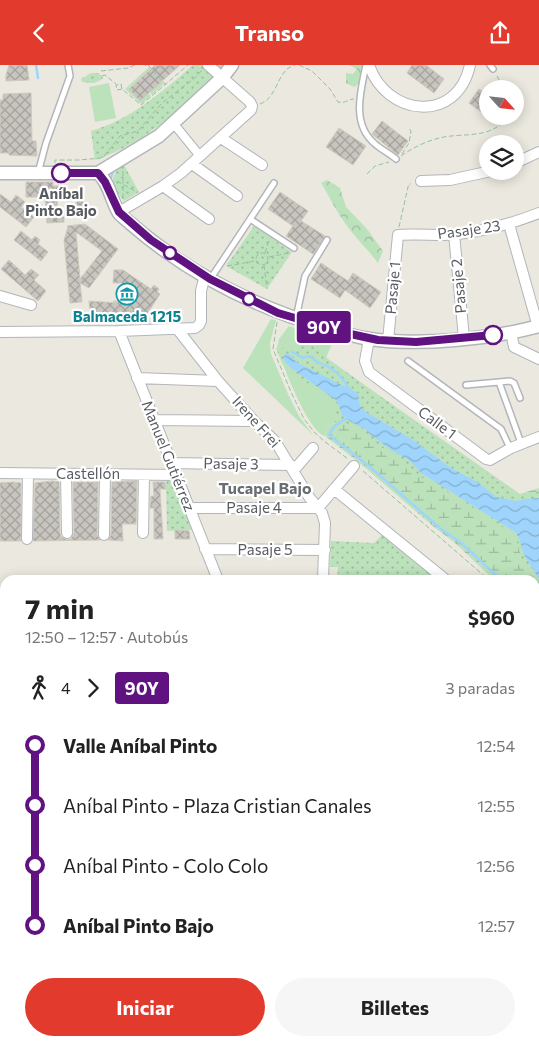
<!DOCTYPE html>
<html lang="es">
<head>
<meta charset="utf-8">
<style>
  :root { --surface:#fff; --page:#f6f6f6; --text:#222; --muted:#767676; --accent:#e23b2e }
  body { margin:0; font-family:Commissioner,sans-serif; background:var(--page); color:var(--text); height:100vh; display:flex; flex-direction:column; font-size:19px; white-space:nowrap }
  * { box-sizing:border-box; margin:0 }
  p { font-size:16px; color:var(--muted) }
  .icon { flex:none; width:28px; height:28px; fill:none; stroke:currentColor; stroke-width:2; stroke-linecap:round; stroke-linejoin:round }
  .map { position:relative; flex:1; overflow:hidden }
  .sheet { position:absolute; left:0px; top:510px; width:540px; height:471px; display:flex; flex-direction:column; background:var(--surface); border-radius:15px 15px 0 0; box-shadow:0 2px 12px #0003 }
  .sheet>* { flex:none }
  .badge { padding:0 10px; border-radius:4px; font-size:18px; line-height:32px }
  .needle { width:32px; rotate:117deg }
  .controls { position:absolute; left:479px; top:15px; display:grid; gap:10px }
  .controls a { display:grid; place-items:center; width:45px; height:45px; border-radius:50%; background:var(--surface); box-shadow:0 2px 12px #0003; font-size:25px }
  .map>.badge { position:absolute; translate:-50% -50%; box-shadow:0 0 0 2px #fff }
  .legs { display:flex; align-items:center; gap:8px; height:55px; padding:0 25px; font-size:16px }
  .legs p { margin-inline-start:auto }
  .summary { display:flex; align-items:center; justify-content:space-between; height:85px; padding:0 25px }
  h1 { font-size:28px; font-weight:700; line-height:38px }
  .action { display:flex; gap:10px; margin-top:auto; padding:10px 25px }
  .action a { flex:1; height:58px; border-radius:30px; background:var(--accent); color:#fff; font-size:20px; font-weight:700; line-height:58px; text-align:center }
  .action a+a { background:var(--page); color:var(--text) }
  ul { padding:0 25px; list-style:none }
  li { display:flex; align-items:center; gap:18px; height:60px; font-size:19px }
  li i { display:grid; place-items:center; width:8px; height:100%; margin:0 6px; background:currentColor }
  li i::after { content:''; width:12px; height:12px; margin:-6px; border:4px solid; border-radius:50%; background:var(--surface) }
  li p { margin-inline-start:auto }
  li:first-child i { background:linear-gradient(#0000 50%,currentColor 0) }
  li:last-child i { background:linear-gradient(currentColor 50%,#0000 0) }
  header { display:flex; justify-content:space-between; align-items:center; height:65px; padding:0 25px; background:var(--accent); color:#fff; font-size:22px; font-weight:700 }
  .map>svg:first-child { display:block }
</style>
</head>
<body>
<header><svg class="icon" aria-label="back" viewBox="0 0 24 24"><path d="M15 5l-7 7 7 7"/></svg>Transo<svg class="icon" aria-label="share" viewBox="0 0 24 24"><path d="M12 15V3M7 8l5-5 5 5M5 13v7h14v-7"/></svg></header>
<div class="map">
<svg width="539" height="981" viewBox="0 0 539 981">
  <defs>
    <pattern id="forest-crowns" width="20" height="18" patternUnits="userSpaceOnUse" patternTransform="scale(1.25)"><rect width="20" height="18" fill="#bce2bc"/><path d="M2 6a3 3 0 1 1 6 0M12 15a3 3 0 1 1 6 0" fill="none" stroke="#9cba9c"/></pattern>
    <pattern id="wetland-marsh" width="20" height="14" patternUnits="userSpaceOnUse" patternTransform="scale(1.25)"><rect width="20" height="14" fill="#bce2bc"/><path d="M1 5h8M5 5V1M11 12h8M15 12V8" fill="none" stroke="#9cba9c"/></pattern>
    <pattern id="park-dots" width="8" height="8" patternUnits="userSpaceOnUse" patternTransform="scale(1.25)"><rect width="8" height="8" fill="#bce2bc"/><path d="M2 2h.1M6 6h.1" fill="none" stroke="#9cba9c" stroke-width="1.8" stroke-linecap="round"/></pattern>
    <pattern id="water-waves" width="16" height="10" patternUnits="userSpaceOnUse" patternTransform="scale(1.25)"><rect width="16" height="10" fill="#9fd4fc"/><path d="M0 5q4-4 8 0t8 0" fill="none" stroke="#84afcf"/></pattern>
    <pattern id="building-cross-hatch" width="8" height="8" patternUnits="userSpaceOnUse" patternTransform="scale(1.25)"><rect width="8" height="8" fill="#c8c5bf"/><path d="M0 0l8 8M0 8l8-8" fill="none" stroke="#a5a39f"/></pattern>
  </defs>
  <rect width="100%" height="100%" fill="#ebe8df"/>
  <path fill="#bce2bc" d="M149,2L164,19L152,30L150,27L157,20L146,8L129,23L140,36L148,28L151,31L141,39L125,24Z
    M109,18L116,53L95,57L89,22Z
    M271,254L276,255L270,278L271,289L288,329L299,351L313,370L243,303Z
    M289,261L333,276L326,293L342,350L326,364L325,371C308,367 283,300 277,283L279,274Z
    M535,597H539V738L535,736Z"/>
  <path fill="url(#forest-crowns)" d="M349,0H364L365,15L354,22L346,18V8L353,9L357,4Z
    M327,115L340,123L346,142L367,164L383,186L378,198C367,183 353,171 343,155C334,143 329,130 321,118Z"/>
  <path fill="url(#wetland-marsh)" d="M326,293L520,429L539,423V549L535,547V515H494L455,478L434,462L362,400L325,371L326,364L342,350Z"/>
  <path fill="url(#park-dots)" d="M193,0H227C193,32 157,69 113,88C107,90 102,94 95,95L91,66C130,55 162,27 193,0Z
    M91,8H98L102,11L103,14L94,18L82,17L81,14Z
    M123,98L139,127L124,136L111,120L117,102Z
    M254,161L292,187L267,224L226,201Z
    M307,269L312,272L311,280L320,288L515,428L523,431L539,426V522L523,499L516,473L505,463L439,422L416,409L398,393L378,380L361,364L342,357L337,352L333,339L327,332L314,322L295,311L282,299L276,283L278,282L291,286Z
    M166,414H172L192,465L167,466Z
    M383,469L440,515H337L338,502H330L331,476L374,478Z"/>
  <path fill="url(#water-waves)" d="M288,288L293,292L296,297L358,328L360,341L366,347L413,375L451,403L479,418L496,432L516,436L526,434L539,433V514L524,490L519,473L515,467L421,408L409,395L391,385L371,370L365,364L351,357L342,350L337,336L290,302L283,294L285,289Z"/>
  <g fill="none" stroke-linecap="round" stroke-linejoin="round">
    <path stroke="#9fd4fc" stroke-width="2.5" d="M36,0L38,13
      M110,115L114,104
      M292,287L303,293C312,289 312,294 319,298C323,300 327,300 330,303C339,308 346,318 351,327
      M348,353C341,356 332,362 329,370L370,402L441,464L460,477L501,515
      M535,540L539,542"/>
  </g>
  <path fill="url(#building-cross-hatch)" stroke="#cfcabe" fill-rule="evenodd" d="M9,0H27L29,15L6,16V10Z
    M155,0H180L140,36L129,24Z
    M412,0H426L444,14L434,28L407,8Z
    M479,24L488,30V52L469,38Z
    M31,28L32,76H36L37,91L9,90V88H0V35H3V29Z
    M382,56L408,76L398,90L372,69Z
    M339,63L366,81L353,100L326,82Z
    M26,117H53V121H64V133L57,134L58,147L64,146V157L47,158L45,132H26Z
    M280,127L308,146L301,156L325,171L313,189L286,171L293,161L268,144Z
    M0,129L11,137L16,130L25,137L21,142L34,152L26,162L0,142Z
    M75.5 140a4.5 4.5 0 1 1 9 0a4.5 4.5 0 1 1-9 0Z
    M85,159L118,184L89,223L80,218L82,237L70,238L64,175L68,162L67,161ZM76,167L102,186L80,214Z
    M21,166L32,175L35,171L40,175L38,179L48,187L41,196L14,175Z
    M9,195L25,210L31,204L39,210L34,215L46,226L38,236L1,204Z
    M321,198L348,216L353,208L381,227L370,243L345,225L340,233L311,214Z
    M114,205H123L151,224L154,220L159,224L157,227L160,229L147,249H90L89,236L118,238L113,236L128,237L135,226L122,218H113Z
    M52,416L59,417L60,468L61,472L67,475L71,474L74,468L73,417H98L97,470L100,475L33,476L35,418Z
    M137,416L136,459H122L123,476L108,475L111,470L112,417Z
    M13,417L21,418V476H0V418Z
    M153,417H165L166,424H160L163,474H154V443H150L151,431H154Z
    M175,465L189,466L190,474H175Z"/>
  <g fill="none" stroke-linecap="round" stroke-linejoin="round">
    <g stroke="#b2b6ba" stroke-width="8">
      <path id="service" d="M366,0C361,25 351,58 374,78C380,84 389,88 396,94
        M490,0L493,4
        M38,108L46,78L70,11L68,0
        M250,154L294,183
        M211,213L274,118
        M296,253L305,211L327,175
        M408,296L501,364L510,383
        M499,317L521,378
        M466,320L510,316L514,318L520,333"/>
    </g>
    <g stroke="#b2b6ba" stroke-width="10">
      <path id="pedestrian" d="M174,59L200,91"/>
    </g>
    <g stroke="#b2b6ba" stroke-width="12">
      <path id="minor" d="M369,0C386,51 457,60 470,0
        M221,73L262,100
        M515,98L539,87
        M192,99L237,131
        M421,116L450,115L491,106
        M163,121L209,154
        M119,147L163,121L181,108L251,45L252,41L250,37L208,0
        M509,159L538,262
        M454,169L464,273
        M0,231L31,240
        M178,265L218,316L254,356L275,376L309,432L322,448L325,458L323,515
        M119,266L218,515
        M0,267L119,266L195,263L199,260L201,256V226L205,210
        M511,267L514,282L539,294
        M369,274L365,296L369,307L486,394L490,395L511,383L539,372
        M388,276L398,170C413,169 429,170 444,170C477,169 508,160 539,148
        M137,313L218,316
        M154,355L254,356
        M171,398L291,400
        M294,405L313,383
        M0,408L176,410
        M66,409L67,468
        M334,424L446,515
        M189,443H318L354,401
        M143,468L144,410
        M104,470L105,409
        M27,474L28,409
        M205,484L325,485
        M0,576H5
        M0,677L5,680
        M0,828H5
        M96,976V981
        M244,981V976
        M391,981V976"/>
    </g>
    <g stroke="#b2b6ba" stroke-width="15">
      <path id="tertiary" d="M0,108H98C110,118 111,136 119,148C122,152 127,155 130,158C186,207 255,242 326,263C340,267 355,272 370,274C419,281 491,274 539,261
        M98,108L159,71L223,12L232,0
        M0,888H5
        M454,976L470,981"/>
    </g>
    <path stroke="#94c1a1" stroke-width="1" stroke-dasharray="5 2.5" stroke-linecap="butt" d="M145,0L146,1
      M148,0L166,20
      M299,0L312,6L330,24L338,37C345,39 348,34 354,34
      M101,6L128,3L135,0
      M102,11L105,10L116,19
      M497,11L504,24
      M122,24L117,25L116,20L121,19L122,24L141,40L188,0
      M260,39C279,32 276,5 295,0
      M402,89L409,78L411,66L408,62
      M401,91C414,82 428,75 444,72C465,68 494,74 507,51
      M55,98V95H79L101,93L105,90L120,71L138,66L162,38L196,12L202,5
      M123,106V132
      M367,109L375,101L389,97
      M117,116L135,126
      M399,162L408,122L409,119H411
      M256 194a6 6 0 1 1 12 0a6 6 0 1 1-12 0Z
      M265,188L269,175
      M269,192L289,188
      M264,200L267,224
      M227,201L255,196
      M277,257L273,284L291,327L304,354L314,367L324,376L348,394
      M363,406L489,515
      M535,555L539,558
      M535,572L539,570
      M535,582H539
      M535,841L539,824
      M535,860L539,862
      M535,933L539,931
      M501,981L503,976"/>
    <use href="#service" stroke="#fff" stroke-width="5"/>
    <use href="#pedestrian" stroke="#fff" stroke-width="8"/>
    <use href="#minor" stroke="#fff" stroke-width="10"/>
    <use href="#tertiary" stroke="#fff" stroke-width="12"/>
  </g>
  <g fill="none" stroke-linecap="round" stroke-linejoin="round">
    <g stroke="#fff" stroke-width="11">
      <path id="line-1" d="M61,108H98L105,117L119,147L151,175L210,214L278,248L346,268L378,275L416,277L493,270"/>
    </g>
    <use href="#line-1" stroke="#5f1280" stroke-width="8"/>
  </g>
  <defs>
    <g id="museum-ring" transform="scale(1.125)"><circle r="9.5" fill="#fff" stroke="#0f9aa8" stroke-width="1.5"/><path d="M0-6L6-3V-2H-6V-3ZM-5-1h2V3h-2ZM-1-1h2V3h-2ZM3-1h2V3H3ZM-6 4H6V6H-6Z" fill="#0f9aa8"/></g>
  </defs>
  <g fill-rule="evenodd">
    <use href="#museum-ring" x="127" y="229"/>
  </g>
  <g fill="#fff" stroke="#5f1280" stroke-width="2.5">
    <circle cx="61" cy="108" r="9"/>
    <circle cx="170" cy="188" r="6"/>
    <circle cx="249" cy="234" r="6"/>
    <circle cx="493" cy="270" r="9"/>
  </g>
  <g text-anchor="middle" stroke-width="4.5" stroke-linejoin="round" paint-order="stroke">
    <g font-size="15" font-weight="bold" fill="#585c60" stroke="#fff">
      <text x="61" y="134">Aníbal<tspan x="61" dy="17">Pinto Bajo</tspan></text>
    </g>
    <g font-size="15" fill="#585c60" stroke="#fff">
      <text transform="translate(469 165) rotate(-8)" y="5">Pasaje 23</text>
      <text transform="translate(459 221) rotate(-95)" y="5">Pasaje 2</text>
      <text transform="translate(393 223) rotate(-85)" y="5">Pasaje 1</text>
      <text transform="translate(256 357) rotate(48)" y="5">Irene Frei</text>
      <text transform="translate(437 358) rotate(37)" y="5">Calle 1</text>
      <text transform="translate(168 391) rotate(68)" y="5">Manuel Gutiérrez</text>
      <text transform="translate(231 399) rotate(1)" y="5">Pasaje 3</text>
      <text x="88" y="414">Castellón</text>
      <text x="254" y="448">Pasaje 4</text>
      <text x="265" y="490">Pasaje 5</text>
    </g>
    <g font-size="15" font-weight="bold" fill="#0d838f" stroke="#fff">
      <text x="127" y="257">Balmaceda 1215</text>
    </g>
    <g font-size="16" font-weight="bold" fill="#696e72" stroke="#fff">
      <text x="265" y="429">Tucapel Bajo</text>
    </g>
  </g>
</svg>
<div class="controls">
<a><svg class="needle" viewBox="-14 -14 28 28"><path d="M0-13l5 13h-10z" fill="#e53935"/><path d="M0 13l5-13h-10z" fill="#767676"/></svg></a>
<a><svg class="icon" aria-label="layers" viewBox="0 0 24 24"><path d="M12 4l9 5-9 5-9-5zM3 14l9 5 9-5"/></svg></a>
</div>
<b class="badge" style="left:324px;top:262px;background:#5f1280;color:#fff">90Y</b>
<section class="sheet">
<div class="summary"><div><h1>7 min</h1><p>12:50 – 12:57 · Autobús</p></div><b>$960</b></div>
<div class="legs"><svg class="icon" aria-label="walk" viewBox="0 0 24 24"><circle cx="13" cy="4" r="2"/><path d="M13 8l-2 6 4 7M11 14l-3 7M7 12l3-4h3l4 4"/></svg>4<svg class="icon" aria-label="forward" viewBox="0 0 24 24"><path d="M9 5l7 7-7 7"/></svg><b class="badge" style="background:#5f1280;color:#fff">90Y</b><p>3 paradas</p></div>
<ul>
<li><i style="color:#5f1280"></i><b>Valle Aníbal Pinto</b><p>12:54</p></li>
<li><i style="color:#5f1280"></i><span>Aníbal Pinto - Plaza Cristian Canales</span><p>12:55</p></li>
<li><i style="color:#5f1280"></i><span>Aníbal Pinto - Colo Colo</span><p>12:56</p></li>
<li><i style="color:#5f1280"></i><b>Aníbal Pinto Bajo</b><p>12:57</p></li>
</ul>
<div class="action"><a>Iniciar</a><a>Billetes</a></div>
</section>
</div>
</body>
</html>
